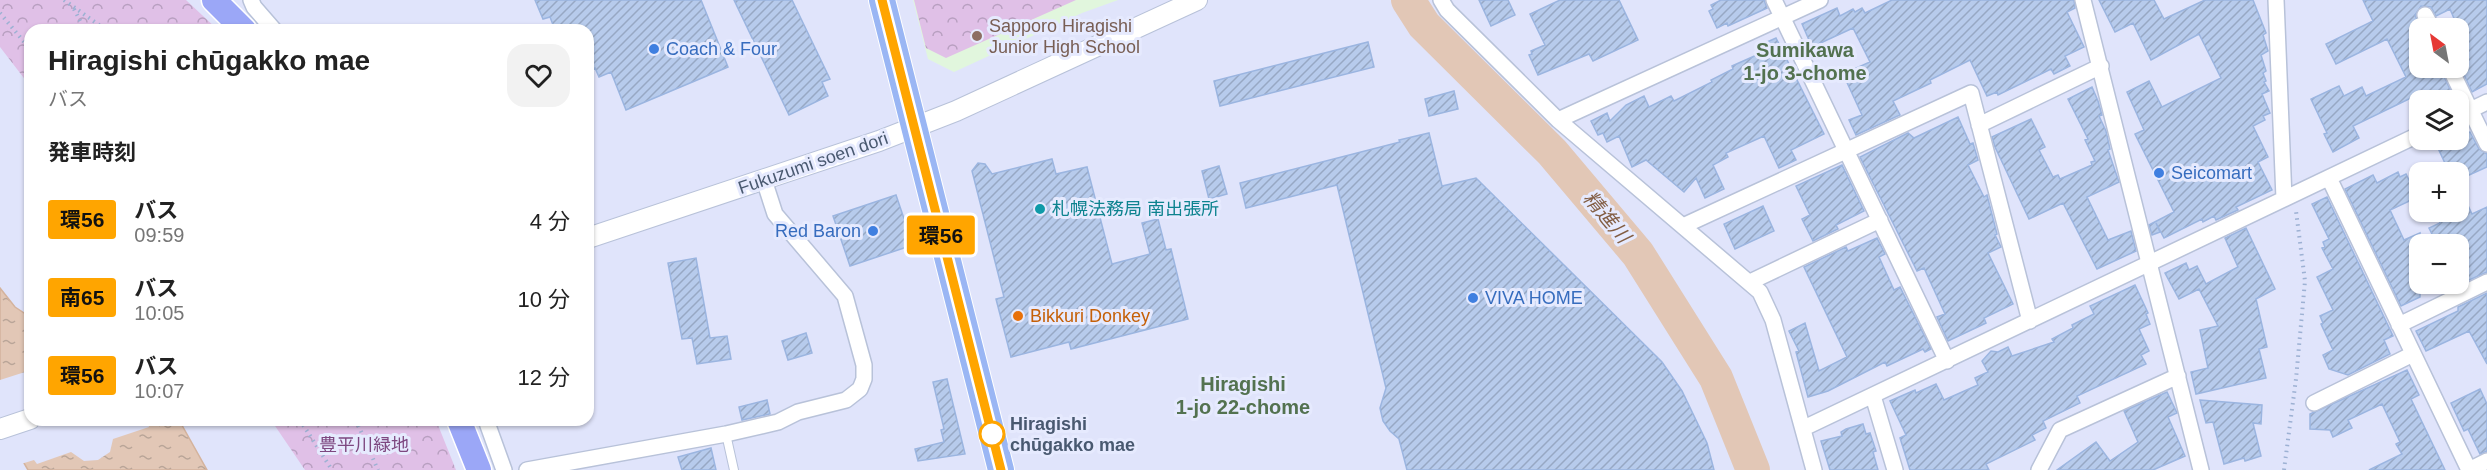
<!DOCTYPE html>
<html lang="ja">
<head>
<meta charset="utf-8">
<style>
  :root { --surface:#fff; --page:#f2f2f2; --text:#222; --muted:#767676 }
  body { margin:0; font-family:Helvetica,"Noto Sans JP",sans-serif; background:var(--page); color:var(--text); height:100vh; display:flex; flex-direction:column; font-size:22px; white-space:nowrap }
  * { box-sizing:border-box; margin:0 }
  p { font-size:20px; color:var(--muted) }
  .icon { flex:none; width:33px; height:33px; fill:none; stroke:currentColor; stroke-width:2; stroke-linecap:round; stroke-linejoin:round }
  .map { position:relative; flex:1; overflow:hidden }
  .sheet { position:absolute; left:24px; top:24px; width:570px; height:402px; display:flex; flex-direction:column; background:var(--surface); border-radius:18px; box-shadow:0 2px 4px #0004 }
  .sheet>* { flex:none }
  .badge { padding:0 12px; border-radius:4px; font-size:21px; line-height:39px }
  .needle { width:39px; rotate:328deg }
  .controls { position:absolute; left:2409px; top:18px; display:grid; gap:12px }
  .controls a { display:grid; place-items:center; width:60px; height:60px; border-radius:12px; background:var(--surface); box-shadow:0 2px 4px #0004; font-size:30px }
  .map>.badge { position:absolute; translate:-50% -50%; box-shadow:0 0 0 3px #fff }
  h2 { padding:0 24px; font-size:22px; line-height:54px }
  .round { display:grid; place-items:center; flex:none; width:63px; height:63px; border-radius:18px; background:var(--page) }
  .head { display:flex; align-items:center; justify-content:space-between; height:102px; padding:0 24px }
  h1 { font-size:28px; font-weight:700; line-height:45px }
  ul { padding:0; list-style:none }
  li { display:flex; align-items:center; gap:18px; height:78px; padding:0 24px }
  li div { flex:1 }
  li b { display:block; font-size:22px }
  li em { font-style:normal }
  li .badge { min-width:66px; font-weight:700; text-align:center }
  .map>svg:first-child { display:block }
</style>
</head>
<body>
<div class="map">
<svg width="2487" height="470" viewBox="0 0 2487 470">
  <defs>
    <pattern id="forest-crowns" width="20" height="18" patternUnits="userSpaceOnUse" patternTransform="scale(1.5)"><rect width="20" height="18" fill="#e0c0e7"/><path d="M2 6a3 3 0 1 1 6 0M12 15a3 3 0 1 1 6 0" fill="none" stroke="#b89fc0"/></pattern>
    <pattern id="water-ripples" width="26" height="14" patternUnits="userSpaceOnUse" patternTransform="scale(1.5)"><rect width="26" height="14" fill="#e2c7b6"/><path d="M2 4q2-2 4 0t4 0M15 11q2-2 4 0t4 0" fill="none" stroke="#b9a598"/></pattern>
    <pattern id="building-hatch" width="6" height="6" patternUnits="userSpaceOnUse" patternTransform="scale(1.5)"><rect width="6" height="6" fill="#b7cbec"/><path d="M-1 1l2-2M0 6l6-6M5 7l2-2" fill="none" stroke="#97a8c4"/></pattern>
  </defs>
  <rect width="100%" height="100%" fill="#e0e4fb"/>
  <path fill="#e1f6dd" d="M913,0H1118L1082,13L954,72L928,59Z"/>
  <path fill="url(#forest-crowns)" d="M0,0H186L218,30H30V86L0,47Z
    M914,0H1076L946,58L926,48Z
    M271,420H436L456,470H305Z"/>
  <path fill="url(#water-ripples)" stroke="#d4b39d" stroke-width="1.5" d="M0,288L15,307L30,317V420H179L207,470H28L0,422Z"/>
  <path fill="#e0e4fb" d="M30,358V420H155L148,422L149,427L113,439L110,452L98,460L84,461L71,452L37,464L34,460L21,464L0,428V380L25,372Z"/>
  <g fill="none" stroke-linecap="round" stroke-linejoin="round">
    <path stroke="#e2c7b6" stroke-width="34" d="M1408,0L1424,25L1552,152L1638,254L1716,378L1753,470"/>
  </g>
  <path fill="url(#building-hatch)" stroke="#9bb5e0" stroke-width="1.5" d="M535,0H701L728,67L626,110L611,72L599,77L595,68L588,71V30H555L550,17L543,19Z
    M734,0H792L830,79L822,82L828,96L789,115Z
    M1479,0H1508L1515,15L1491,26Z
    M1560,0H1619L1638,40L1593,61L1589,54L1538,75L1529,55L1532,54L1531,51L1545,45L1530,14Z
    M1721,0H1764L1767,8L1728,26L1727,23L1717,28L1709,11L1713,9L1711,5Z
    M1892,0H2074L2075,8L2067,12L2084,47L2065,56L2070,66L2054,74L2051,69L1998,95L1997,92L1987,96L1970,60L1930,80L1931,83L1893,101L1900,115L1856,135L1849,120L1862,115L1843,74L1870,62L1853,28L1812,47L1802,24L1837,8L1840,16L1853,9L1855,12L1862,8L1865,13Z
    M2099,0H2154L2164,19L2205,0H2253L2266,33L2263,35L2268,51L2261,55L2266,71L2263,73L2266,81L2264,82L2269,91L2262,94L2270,113L2263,116L2265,120L2253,126L2268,157L2258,162L2272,190L2236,207L2238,210L2216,220L2214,216L2203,222L2202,219L2164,238L2156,223L2160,232L2152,235L2149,225L2174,212L2135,134L2144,130L2127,92L2149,81L2162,107L2221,78L2199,34L2151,60L2133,23L2115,32Z
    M2363,0H2487V84L2472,92L2461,68H2467L2458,50V28L2450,9L2436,16L2431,7L2421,6L2415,15L2420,27V68H2440L2455,100H2420V106L2413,97L2353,126L2359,138L2333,152L2324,134L2327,133L2311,99L2339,86L2344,96L2362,87L2366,96L2406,77L2387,39L2336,64L2326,44L2373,21Z
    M1776,38L1824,134L1791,150L1796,160L1779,168L1764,136L1726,153L1728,157L1713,165L1724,189L1705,198L1696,178L1684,192L1646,160L1632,167L1619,136L1607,142L1603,133L1598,135L1591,121L1607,113L1610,121L1626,105L1644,96L1649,107L1671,96L1674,101L1712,82L1711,80L1733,69L1732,66L1759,54L1756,47Z
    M1368,42L1374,67L1220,106L1214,81Z
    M2092,87L2098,101L2102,115L2099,116L2106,131L2110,149L2108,150L2119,182L2087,197L2108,240L2131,231L2136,251L2097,269L2063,203L2029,219L1995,147L1992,137L2031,119L2045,147L2039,150L2053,177L2058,175L2060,179L2092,165L2091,162L2095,161L2085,140L2088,139L2068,99Z
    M1454,91L1458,109L1429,116L1425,99Z
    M1958,117L1970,144L1973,143L1978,160L1968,165L1984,197L1987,195L1997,234L1995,235L2001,247L1988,253L2013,304L1984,318L1986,323L1948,341L1937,317L1945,314L1924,268L1917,271L1860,157L1908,133L1914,138Z
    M2470,132L2479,149L2487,154V167L2458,180V172H2449L2438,148Z
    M1429,133L1442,186L1476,178L1662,362L1682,391L1707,443L1714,470H1407L1399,439L1390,431L1383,421L1380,408L1386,388L1337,185L1246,208L1240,183L1400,142L1399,140Z
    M1052,159L1056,174L1087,167L1112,264L1150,254L1142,223L1158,219L1166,250L1171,249L1188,319L1071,349L1069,342L1011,357L996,299L1004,297L972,171L978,163L985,164L992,174Z
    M1842,165L1864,211L1836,225L1838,229L1813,241L1802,219L1810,215L1796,186Z
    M1219,166L1227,194L1209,199L1202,171Z
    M2398,172L2400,177L2406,174L2411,184L2420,180V196L2390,210L2404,240L2420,233V297L2401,306L2345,189L2373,175L2377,183Z
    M2458,184L2472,214L2487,207V272L2458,285V244H2437L2429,228L2440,223L2434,212H2458Z
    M896,195L913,245L850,266L833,216Z
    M2327,197L2393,336L2384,340L2390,354L2348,375L2329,369L2323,355L2333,350L2321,324L2323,323L2320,316L2333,310L2317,277L2333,269L2322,248L2325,247L2323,242L2329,239L2312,204Z
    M1763,206L1774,231L1735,249L1724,224Z
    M2246,228L2275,289L2256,299L2267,347L2259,349L2266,378L2196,394L2191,372L2208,368L2200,330L2218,326L2199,289L2179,299L2165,273L2186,263L2189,270L2197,266L2206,284L2238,267L2225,238Z
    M1877,238L1885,254L1879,257L1894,290L1900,287L1931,349L1925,352L1923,349L1887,366L1885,362L1828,391L1808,397L1796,352L1799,351L1789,331L1805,323L1819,371L1847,357L1804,267L1846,247L1848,251Z
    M696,258L710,338L727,336L731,359L697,364L692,338L682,339L668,263Z
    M2135,285L2148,313L2146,314L2150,324L2139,329L2149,351L2141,355L2146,364L2077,396L2080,403L2043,421L2046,428L2032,435L2035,440L1986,464L1989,470H1910L1900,438L1906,435L1890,401L1915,390L1916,393L1936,384L1944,400L1978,385L1975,378L1988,372L1982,361L1991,351L1998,352L2008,347L2012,356L2054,342L2052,339L2073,328L2072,325L2094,314L2090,306Z
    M2487,293V364L2469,331L2426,351L2416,331L2458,311V307Z
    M806,333L812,353L788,360L782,341Z
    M2407,370L2419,395L2411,399L2445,470H2369L2402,454L2396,444L2400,442L2382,404L2348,420L2352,428L2333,437L2330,430L2310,429V414Z
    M947,379L965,454L918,461L915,449L944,442L941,430L944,429L933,382Z
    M2480,389L2487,404V451L2480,454L2468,429L2464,431L2451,403Z
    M2167,392L2177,413L2168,417L2185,456L2153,470H2057L2096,442L2110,461L2138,442L2124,411Z
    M767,400L770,414L742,420L739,407Z
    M2200,400L2262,405L2261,424L2253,423L2261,456L2245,461L2244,458L2224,464L2213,422L2206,423Z
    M1863,424L1866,434L1870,433L1876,451L1873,452L1878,470H1830L1821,441L1842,436L1841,432L1846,429Z
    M711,448L716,470H682L678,457Z"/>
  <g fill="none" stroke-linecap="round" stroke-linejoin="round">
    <g stroke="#b8c2d9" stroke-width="10">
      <path id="service" d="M726,434L734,470"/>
    </g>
    <g stroke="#b8c2d9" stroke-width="18">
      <path id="minor" d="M251,0L254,7L274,30
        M1441,0L1447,10L1558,120L1760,292L1773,320L1814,470
        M1774,0L1947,361
        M2083,0L2201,470
        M2276,0L2284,199
        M2425,15L2432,28
        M2450,68L2487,144
        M2458,116L2487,102
        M1558,120L1820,0
        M1979,125L2101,66
        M2329,178L2469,470
        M1683,226L1971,93L2030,321
        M1750,282L1880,220
        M2399,325L2487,282
        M1873,396L1895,470
        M2314,403L2413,354
        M486,420L504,470
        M1804,428L2420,134
        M527,470L726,434L778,422L798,412L846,400L860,389L864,379V365L845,296L775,214L764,180
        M2039,470L2060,430L2178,376
        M2469,470L2487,461"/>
    </g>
    <g stroke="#b8c2d9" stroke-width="22">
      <path id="tertiary" d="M588,238L879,141L956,111L1197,0
        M0,429L30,419"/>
    </g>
    <g stroke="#fff" stroke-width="27">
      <path id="primary" d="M214,0L244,30
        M459,420L479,470"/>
    </g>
    <g stroke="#fff" stroke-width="28">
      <path id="trunk" d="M882,0L1001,470"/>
    </g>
    <path stroke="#9db1d3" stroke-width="4" stroke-dasharray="1.5 4.5" stroke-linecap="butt" d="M64,0L106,30
      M74,9L85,30
      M0,13L30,49
      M300,420L332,470
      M356,420L378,470
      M2284,470L2296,379L2305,281L2296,211"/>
    <use href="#service" stroke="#fff" stroke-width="8"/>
    <use href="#minor" stroke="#fff" stroke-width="15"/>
    <use href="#tertiary" stroke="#fff" stroke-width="20"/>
    <use href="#primary" stroke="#9ba7f7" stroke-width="24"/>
    <use href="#trunk" stroke="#9ab6f4" stroke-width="26"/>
  </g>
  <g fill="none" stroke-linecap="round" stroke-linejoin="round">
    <g stroke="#fff" stroke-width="14">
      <path id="line" d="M882,0L1001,470"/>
    </g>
    <use href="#line" stroke="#ffa500" stroke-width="9"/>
  </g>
  <circle fill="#8d6e63" stroke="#e6eafe" stroke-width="2" cx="977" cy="36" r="6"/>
  <g fill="#3f7fe0" stroke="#e6eafe" stroke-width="2">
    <circle cx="654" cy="49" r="6"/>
    <circle cx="2159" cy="173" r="6"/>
    <circle cx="873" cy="231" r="6"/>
    <circle cx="1473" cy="298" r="6"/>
  </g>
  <circle fill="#0f9aa8" stroke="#e6eafe" stroke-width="2" cx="1040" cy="209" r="6"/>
  <circle fill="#e8710a" stroke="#e6eafe" stroke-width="2" cx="1018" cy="316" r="6"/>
  <circle fill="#fff" stroke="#ffa500" stroke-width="3" cx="992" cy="434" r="12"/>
  <g text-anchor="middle" stroke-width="6" stroke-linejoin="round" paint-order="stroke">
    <g font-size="18" fill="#785e54" stroke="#e6eafe" text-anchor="start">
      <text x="989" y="32">Sapporo Hiragishi<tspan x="989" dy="21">Junior High School</tspan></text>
    </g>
    <g font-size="18" fill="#366cbe" stroke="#e6eafe" text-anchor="start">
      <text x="666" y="55">Coach &amp; Four</text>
      <text x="2171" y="179">Seicomart</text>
      <text x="861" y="237" text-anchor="end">Red Baron</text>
      <text x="1485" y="304">VIVA HOME</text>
    </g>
    <g font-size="18" fill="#495970" stroke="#e6eafe">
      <text transform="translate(813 163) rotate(-19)" y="6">Fukuzumi soen dori</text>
    </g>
    <g font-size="18" fill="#0d838f" stroke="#e6eafe" text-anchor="start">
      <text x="1052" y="215">札幌法務局 南出張所</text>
    </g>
    <g font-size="18" fill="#c56008" stroke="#e6eafe" text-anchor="start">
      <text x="1030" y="322">Bikkuri Donkey</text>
    </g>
    <g font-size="18" font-weight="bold" fill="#495970" stroke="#e6eafe" text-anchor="start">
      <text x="1010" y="430">Hiragishi<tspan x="1010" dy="21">chūgakko mae</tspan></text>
    </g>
    <g font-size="18" fill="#7d4780" stroke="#e6eafe">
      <text x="364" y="451">豊平川緑地</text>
    </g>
    <g font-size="20" font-weight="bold" fill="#537250" stroke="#e6eafe">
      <text x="1805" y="57">Sumikawa<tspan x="1805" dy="23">1-jo 3-chome</tspan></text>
      <text x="1243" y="391">Hiragishi<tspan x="1243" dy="23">1-jo 22-chome</tspan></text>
    </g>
    <g font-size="20" font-style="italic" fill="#835e44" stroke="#e6eafe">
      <text transform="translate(1607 217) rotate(50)" y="7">精進川</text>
    </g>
  </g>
</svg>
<div class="controls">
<a><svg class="needle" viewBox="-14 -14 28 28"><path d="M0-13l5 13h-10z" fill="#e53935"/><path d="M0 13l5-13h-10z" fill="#767676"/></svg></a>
<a><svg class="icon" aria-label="layers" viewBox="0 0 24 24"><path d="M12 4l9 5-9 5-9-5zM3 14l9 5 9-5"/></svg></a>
<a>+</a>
<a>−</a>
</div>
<b class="badge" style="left:941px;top:235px;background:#ffa500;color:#111">環56</b>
<section class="sheet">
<div class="head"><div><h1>Hiragishi chūgakko mae</h1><p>バス</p></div><a class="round"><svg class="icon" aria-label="heart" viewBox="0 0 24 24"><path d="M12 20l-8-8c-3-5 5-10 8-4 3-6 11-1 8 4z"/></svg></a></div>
<h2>発車時刻</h2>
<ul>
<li><span class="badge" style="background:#ffa500;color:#111">環56</span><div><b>バス</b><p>09:59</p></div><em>4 分</em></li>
<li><span class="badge" style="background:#ffa500;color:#111">南65</span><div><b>バス</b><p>10:05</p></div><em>10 分</em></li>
<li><span class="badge" style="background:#ffa500;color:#111">環56</span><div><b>バス</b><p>10:07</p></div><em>12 分</em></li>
</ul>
</section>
</div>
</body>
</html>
